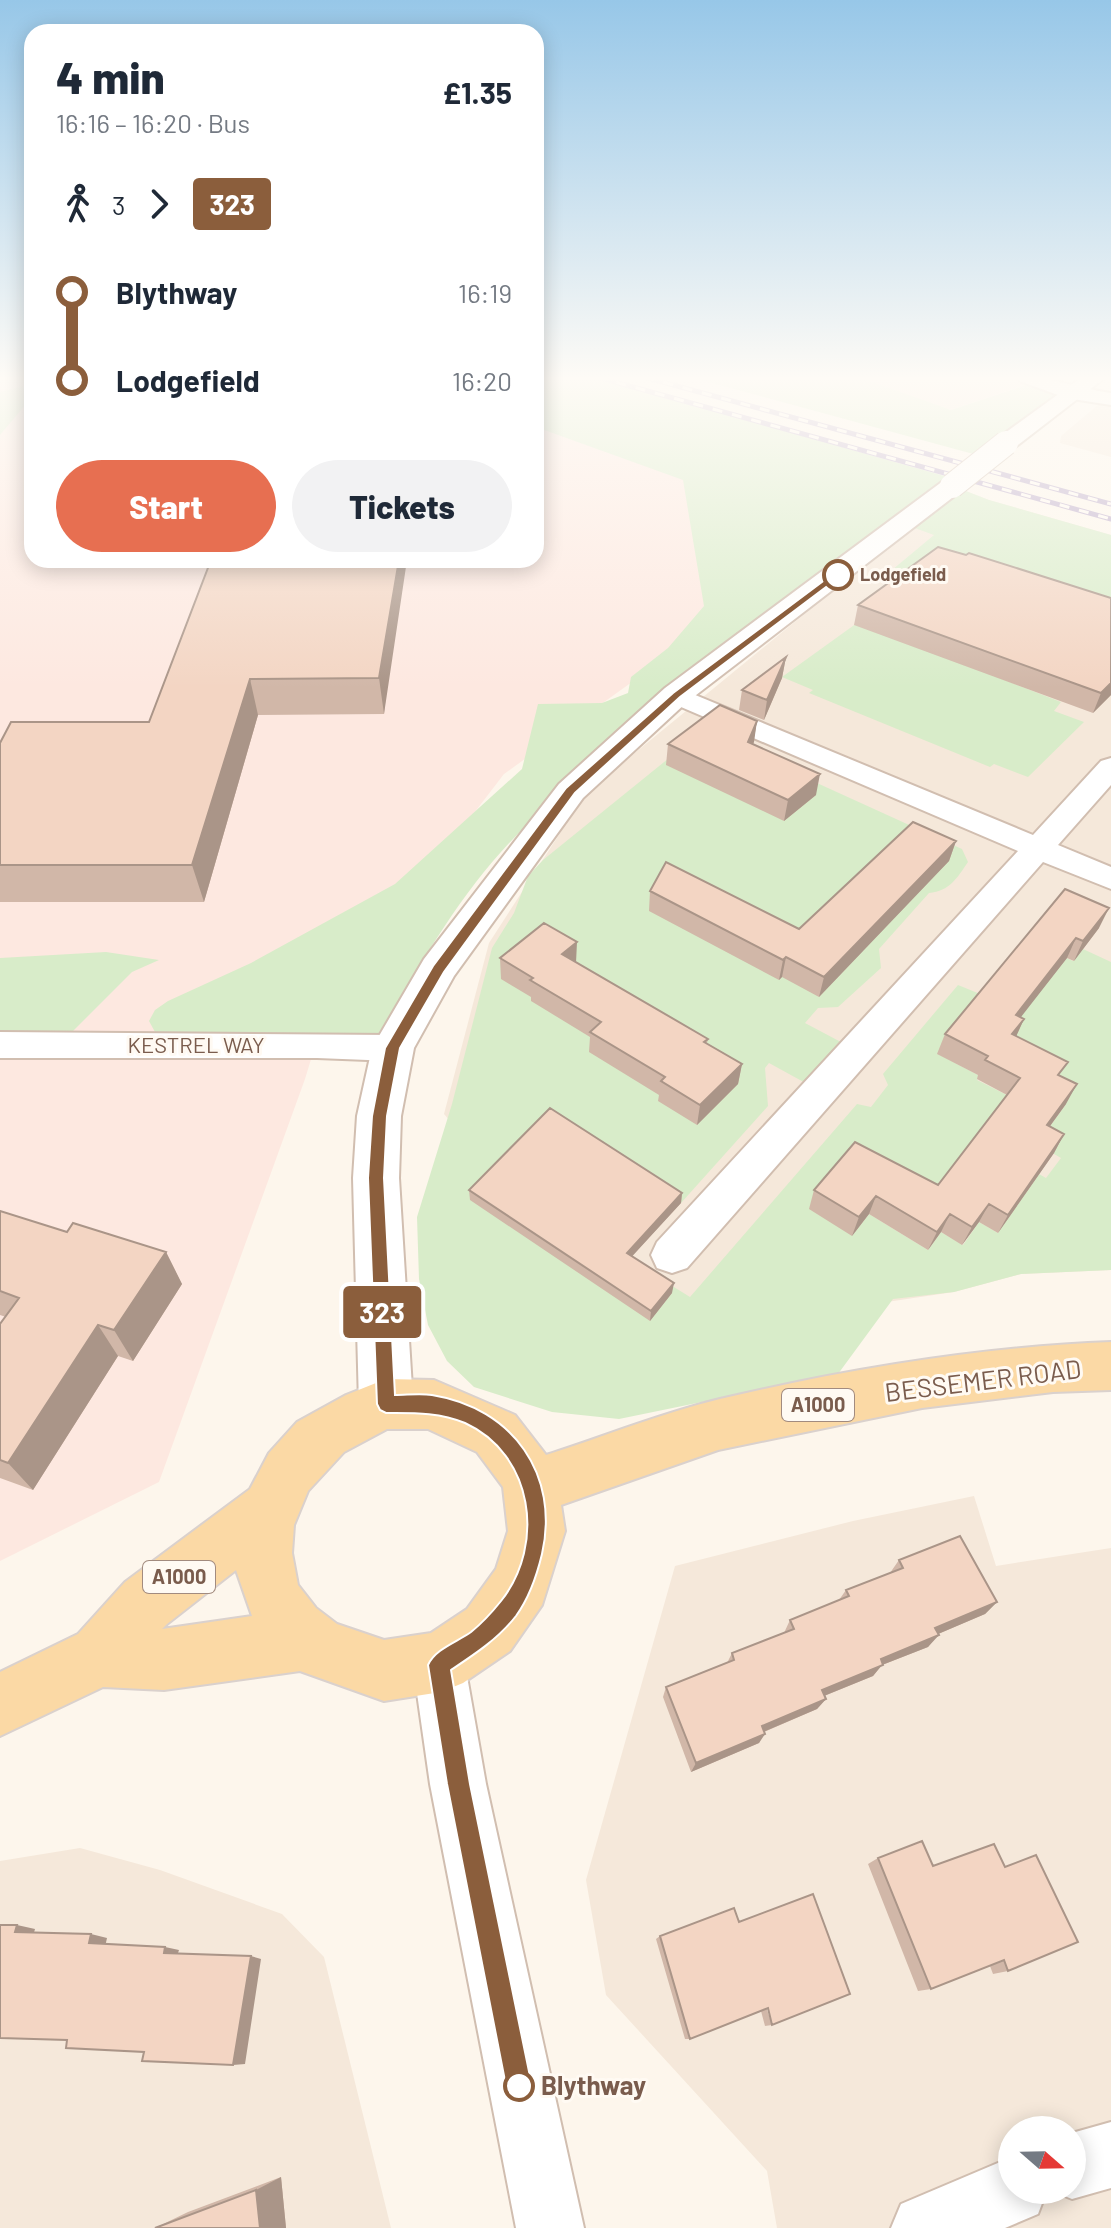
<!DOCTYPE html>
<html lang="en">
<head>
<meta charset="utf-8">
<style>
  :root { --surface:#fff; --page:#f2f2f3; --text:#1f2937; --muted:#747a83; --accent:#e76f51 }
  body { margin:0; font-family:Barlow,sans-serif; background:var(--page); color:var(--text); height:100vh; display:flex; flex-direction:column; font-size:30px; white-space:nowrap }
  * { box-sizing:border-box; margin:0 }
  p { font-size:26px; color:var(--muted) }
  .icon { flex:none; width:44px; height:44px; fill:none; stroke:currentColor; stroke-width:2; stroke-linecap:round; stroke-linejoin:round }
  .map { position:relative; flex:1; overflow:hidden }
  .details { position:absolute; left:24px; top:24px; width:520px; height:544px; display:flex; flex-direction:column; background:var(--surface); border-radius:24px; box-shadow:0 4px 20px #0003 }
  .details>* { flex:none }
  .badge { padding:0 16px; border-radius:6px; font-size:28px; line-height:52px }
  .needle { width:52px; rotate:110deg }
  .fabs { position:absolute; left:998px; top:2116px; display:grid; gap:16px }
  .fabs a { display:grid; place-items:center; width:88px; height:88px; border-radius:50%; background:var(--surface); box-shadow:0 4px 20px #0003; font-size:40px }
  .map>.badge { position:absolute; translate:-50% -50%; box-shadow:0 0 0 4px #fff }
  .legs { display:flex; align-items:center; gap:12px; height:88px; padding:0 32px; font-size:26px }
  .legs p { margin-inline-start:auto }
  .head { display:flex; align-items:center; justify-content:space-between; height:136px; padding:0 32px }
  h1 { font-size:44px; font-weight:800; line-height:60px }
  .primary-button { display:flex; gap:16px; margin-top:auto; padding:16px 32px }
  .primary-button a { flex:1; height:92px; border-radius:48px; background:var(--accent); color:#fff; font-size:32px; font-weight:800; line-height:92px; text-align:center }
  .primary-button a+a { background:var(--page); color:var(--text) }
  ul { padding:0 32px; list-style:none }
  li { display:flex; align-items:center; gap:28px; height:88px; font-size:30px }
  li i { display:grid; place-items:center; width:12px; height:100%; margin:0 10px; background:currentColor }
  li i::after { content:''; width:20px; height:20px; margin:-10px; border:6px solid; border-radius:50%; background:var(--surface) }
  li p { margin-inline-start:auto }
  li:first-child i { background:linear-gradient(#0000 50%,currentColor 0) }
  li:last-child i { background:linear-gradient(currentColor 50%,#0000 0) }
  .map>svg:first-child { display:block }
</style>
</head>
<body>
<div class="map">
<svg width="1111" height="2228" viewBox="0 0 1111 2228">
  <rect width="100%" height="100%" fill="#fdf6ec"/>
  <path fill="#f5e8da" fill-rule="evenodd" d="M859,377H1013L1030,383L951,410Z
    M1099,404H1111V457L1060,443L1061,436Z
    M958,488L989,500L1111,535V1270L1021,1274L954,1292L638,1339L444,1114L489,943L586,793Z
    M974,1496L996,1566L1111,1548V2228H777L767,2171L606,1995L586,1880L675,1566L853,1521ZM1012,2130H1072V2190H1012Z
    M80,1848L160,1870L282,1914L324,1957L391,2228H0V1861Z"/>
  <path fill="#fde8e0" d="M0,377H32V560H536V424L811,482L664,659L504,774L328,1003L305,1079L159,1482L0,1561Z"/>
  <path fill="#d8ecc9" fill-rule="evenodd" d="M536,377H593L948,477L530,822C464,884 421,964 374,1041L155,1032L149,1021L155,1010L168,1001L251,963L395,884L522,769L538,704L602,703L628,693L631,677L668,648L704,606L683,480L536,427Z
    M690,377H859L951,410L1035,382L1053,391L1055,397L977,455Z
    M32,384V397L0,435V392Z
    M958,488L989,500L1111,535V621L910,582L886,575L934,535L912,527Z
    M857,623L1061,702L1054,711L1084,722L1028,777L994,764L990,767L809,693L813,690L782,677Z
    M695,737L718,738L962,849L968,862C957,878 950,891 929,893L879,949L881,968L838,1007L818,1008L805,1023L856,1050L820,1091L769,1063L765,1068L768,1106L681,1203L633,1171L624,1256L690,1297L857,1104L871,1107L888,1085L883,1074L958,985L985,996L1030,940L1073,961L1083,949L1111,962V1270L1021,1274L954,1292L893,1299L838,1374L619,1419L552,1412L474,1387L447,1361L428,1325L419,1279L417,1217L452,1104L492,948L514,913L528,876L543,860ZM938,1054L1066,1104L1037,1144L1061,1158L1046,1178L1021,1164L998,1233L979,1222L963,1245L941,1232L928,1250L869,1214L852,1235L891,1180L930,1204L1011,1097L977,1080L980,1076Z
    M106,952L159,960L132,972L71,1033L0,1034V958Z"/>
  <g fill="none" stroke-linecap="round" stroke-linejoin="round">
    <g stroke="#d1beb0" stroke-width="4">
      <path id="minor" d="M1017,377C1047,375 1079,389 1111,393V405L1066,398L1020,381Z
        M676,687L1033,835L1101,761L1111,758V785L1058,845L1111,867V889L1043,862L687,1268L672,1273L657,1268L651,1255L657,1242L1018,851L667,701L663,695L667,689Z
        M0,1032L393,1035L406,1039L411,1048L406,1057L393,1061L317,1058H0Z
        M439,1639L458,1646L465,1665L486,1784L584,2228H516L430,1784L413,1665L420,1646Z
        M1111,2122V2188L1072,2199L1050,2190H1072V2133Z
        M1012,2157V2190H1047L1038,2214L1005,2228H891L901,2204Z"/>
    </g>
    <g stroke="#d1beb0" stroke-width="4">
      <path id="tertiary" d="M1082,377H1106L1014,448H998L994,443L998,438Z
        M952,479L961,481L964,486L961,491L687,702L583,798L454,976L414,1048L401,1116L399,1178L413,1404L405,1422L386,1429L367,1422L359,1404L353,1178L357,1116L372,1048L424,959L559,784L665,688L943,481Z"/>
    </g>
    <g stroke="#dad1cd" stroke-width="4">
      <path id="primary" d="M1111,1342V1390L1053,1392L922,1408L718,1450L561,1505L565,1531L542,1605L510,1651L463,1683L441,1692L384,1701L300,1671L164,1690L103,1687L0,1736V1672L78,1634L125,1582L250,1489L269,1453L297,1422L346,1395L386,1379L434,1380L515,1415L546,1455C603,1437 661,1413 720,1399C847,1369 980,1347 1111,1342ZM387,1429H428L477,1452L503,1487L508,1531L496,1569L467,1609L431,1633L384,1640L337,1624L316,1608L298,1585L292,1553L294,1525L308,1491L344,1452ZM236,1570L252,1616L162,1629L167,1624Z"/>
    </g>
    <use href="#minor" fill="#fff" fill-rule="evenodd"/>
    <use href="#tertiary" fill="#fff" fill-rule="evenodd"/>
    <use href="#primary" fill="#fbd9a5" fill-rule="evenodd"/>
    <g stroke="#b9a8c9" stroke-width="5">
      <path id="rail" d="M597,377L1111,519
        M644,377L1111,504"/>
    </g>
    <use href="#rail" stroke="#fffaf3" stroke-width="3" stroke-dasharray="10" stroke-linecap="butt"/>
    <g stroke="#d1beb0" stroke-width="26" stroke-linecap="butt">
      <path id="tertiary-bridge" d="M952,486L1006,443"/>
    </g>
    <use href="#tertiary-bridge" stroke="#fff" stroke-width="24"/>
  </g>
  <path fill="#d1b7a8" d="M399,560L384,714L258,715L204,902H0V743L149,722Z
    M1111,598V695L1093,713L854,625L858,605Z
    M786,657L782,678L764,720L739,710L742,690Z
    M757,721L753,744L816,795L784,821L666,765L668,744Z
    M956,841L949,861L819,997L782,977L779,980L649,911L650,891L799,929Z
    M1065,889L1099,928L1074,961L1067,958L1020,1017L1024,1019L1016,1036L1061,1076L1066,1104L1050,1126L1064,1134L1054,1153L998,1233L979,1222L962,1245L941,1232L928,1250L869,1214L852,1236L809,1209L814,1190L938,1185L1007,1095L977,1079L978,1075L937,1054L945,1034Z
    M500,958L576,963L708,1039L707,1043L742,1064L738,1084L697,1125L658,1101L659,1095L589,1052L590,1037L531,1001V997L501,979Z
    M469,1190L682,1193L681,1203L632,1256L672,1293L650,1321L470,1200Z
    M0,1211L67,1232L166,1252L182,1284L133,1361L118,1356L33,1490L0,1478V1324L6,1317L0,1315Z
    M899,1560L997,1602L985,1614L938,1634L928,1647L882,1665L873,1676L824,1696L826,1699L817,1709L764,1732L759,1743L691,1772L663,1697L666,1687L727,1663L732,1653L784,1633L790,1620L839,1600L846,1590L890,1573Z
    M994,1844L1008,1971L993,1974L990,1966L931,1989L918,1991L868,1864L878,1858L933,1866Z
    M734,1908L772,2025L765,2026L761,2011L690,2039H685L656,1939L660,1936Z
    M281,2177L286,2228H155L188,2212Z"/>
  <path fill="#aa9588" d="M399,560H407L384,714L379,678Z
    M786,657L782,678L764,720L767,700Z
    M250,679L258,715L204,902L192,865Z
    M1111,683V695L1093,713L1101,693Z
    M757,721L754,742L745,763L748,742Z
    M820,774L816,795L784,821L788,800Z
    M956,841L949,861L819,997L824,977Z
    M1109,908L1099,928L1074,961L1083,941Z
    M1076,938L1067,958L1007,1035L1016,1015Z
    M577,942L576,963L562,954Z
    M786,957L782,977L779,980L783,960Z
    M1024,1019L1015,1039L1012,1034Z
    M742,1064L738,1084L697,1125L700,1105Z
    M1077,1084L1066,1104L1037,1144L1047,1125Z
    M1064,1134L1054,1153L998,1233L1008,1215Z
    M682,1193L681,1203L626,1263L627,1253Z
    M876,1196L869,1214L852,1236L859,1217Z
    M989,1204L979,1222L962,1245L972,1227Z
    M950,1214L941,1232L928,1250L937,1232Z
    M166,1252L182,1284L133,1361L114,1330Z
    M674,1283L672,1293L650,1321L651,1311Z
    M98,1325L118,1356L33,1490L8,1463Z
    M997,1602L985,1614L924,1640L935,1628Z
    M939,1635L928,1647L882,1665L873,1676L814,1700L822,1690L881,1659Z
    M826,1699L817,1709L756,1735L762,1726Z
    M765,1734L759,1743L691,1772L696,1763Z
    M17,1925L35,1929L33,1936L15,1932Z
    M91,1934L107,1938L105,1947L89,1943Z
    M165,1947L179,1950L177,1956L164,1953Z
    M251,1956L261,1959L245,2064L233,2065Z
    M281,2177L286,2228H260L256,2190Z"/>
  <path fill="#f3d5c3" stroke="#aa9588" stroke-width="2" d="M938,547L966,555L969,553L1111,598V683L1101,693L858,605Z
    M211,560H399L379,678L250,679L192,865H0V743L11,722H149Z
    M786,657L767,700L742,690Z
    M720,705L757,721L748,742L820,774L788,800L668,744Z
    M913,822L956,841L824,977L786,957L783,960L650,891L666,862L799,929Z
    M1065,889L1109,908L1083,941L1076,938L1016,1015L1024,1019L1012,1034L1068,1062L1058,1075L1077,1084L1047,1125L1064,1134L1008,1215L989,1204L972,1227L950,1214L937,1232L876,1196L859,1217L814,1190L855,1142L938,1185L1020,1078L985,1060L988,1056L945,1034Z
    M544,923L577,942L562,954L708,1039L704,1042L742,1064L700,1105L661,1081L665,1077L590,1032L601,1022L530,980L533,978L500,958Z
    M550,1108L682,1193L627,1253L674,1283L651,1311L469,1190Z
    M0,1211L67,1232L73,1223L166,1252L114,1330L98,1325L8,1463L0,1460V1324L19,1298L0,1291Z
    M960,1536L997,1602L935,1628L939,1635L881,1659L883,1665L822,1690L826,1699L762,1726L765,1734L696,1763L666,1687L734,1660L732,1653L794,1629L790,1620L849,1596L846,1590L903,1568L899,1560Z
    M922,1841L933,1866L994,1844L1005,1867L1036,1855L1078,1942L1008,1971L1004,1960L931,1989L878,1858Z
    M813,1894L850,1994L772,2025L768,2008L690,2039L660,1936L734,1908L739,1922Z
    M0,1925H17L15,1932L91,1934L89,1943L165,1947L164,1953L251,1956L233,2065L142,2061L144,2052L66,2048L67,2040L0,2038Z
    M256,2190L260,2228H155Z"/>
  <linearGradient id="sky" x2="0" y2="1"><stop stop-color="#97c7e8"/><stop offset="0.55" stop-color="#fefbf6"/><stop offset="1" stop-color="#fefbf6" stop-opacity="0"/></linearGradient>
  <rect width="1111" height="688" fill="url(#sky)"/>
  <path fill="#8b5e3c" stroke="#fff" stroke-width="2" d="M834,573L842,575L680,697L575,793L444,972L400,1048L387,1116L384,1178L395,1395C407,1395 420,1393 432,1395C513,1408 560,1475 542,1554C537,1575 529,1598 516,1616C498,1639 475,1654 451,1670L470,1784L532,2086L528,2095L519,2099L510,2095L506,2086L447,1784L428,1665C435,1649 457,1642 471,1632C481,1624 493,1611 501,1601C546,1544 533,1454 465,1423C439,1412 413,1413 386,1413L380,1410L377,1404L368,1178L372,1116L385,1048L433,966L566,788L673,693Z"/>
  <g fill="#fff" stroke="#8b5e3c" stroke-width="4">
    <circle cx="838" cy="575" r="14"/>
    <circle cx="519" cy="2086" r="14"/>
  </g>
  <g text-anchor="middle" stroke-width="6" stroke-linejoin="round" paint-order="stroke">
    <g font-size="18" font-weight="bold" fill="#7a5c4d" stroke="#fffaf3" text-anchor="start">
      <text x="860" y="581">Lodgefield</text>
    </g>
    <g fill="#fffaf3" stroke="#a28b7f" stroke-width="2">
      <rect x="782" y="1389" width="72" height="32" rx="6"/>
      <rect x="143" y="1561" width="72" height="32" rx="6"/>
    </g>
    <g font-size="20" font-weight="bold" fill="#7a5c4d">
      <text x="818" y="1412">A1000</text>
      <text x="179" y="1584">A1000</text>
    </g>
    <g font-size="22" fill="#7a5c4d" stroke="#fffaf3">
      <text x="196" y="1053">KESTREL WAY</text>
    </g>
    <g font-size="26" fill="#7a5c4d" stroke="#fffaf3">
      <text transform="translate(983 1381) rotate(-7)" y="9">BESSEMER ROAD</text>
    </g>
    <g font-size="26" font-weight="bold" fill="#7a5c4d" stroke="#fffaf3" text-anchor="start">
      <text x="541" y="2095">Blythway</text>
    </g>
  </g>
</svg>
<div class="fabs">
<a><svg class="needle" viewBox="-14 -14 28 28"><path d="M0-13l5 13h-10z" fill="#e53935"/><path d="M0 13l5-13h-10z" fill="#747a83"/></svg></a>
</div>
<b class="badge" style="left:382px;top:1312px;background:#8b5e3c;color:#fff">323</b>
<section class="details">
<div class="head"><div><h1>4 min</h1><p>16:16 – 16:20 · Bus</p></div><b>£1.35</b></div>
<div class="legs"><svg class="icon" aria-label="walk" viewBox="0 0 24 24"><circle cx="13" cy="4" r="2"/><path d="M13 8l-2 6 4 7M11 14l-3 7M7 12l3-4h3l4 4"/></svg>3<svg class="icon" aria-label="forward" viewBox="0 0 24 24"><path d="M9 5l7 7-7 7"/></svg><b class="badge" style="background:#8b5e3c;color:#fff">323</b></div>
<ul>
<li><i style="color:#8b5e3c"></i><b>Blythway</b><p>16:19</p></li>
<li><i style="color:#8b5e3c"></i><b>Lodgefield</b><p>16:20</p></li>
</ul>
<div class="primary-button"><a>Start</a><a>Tickets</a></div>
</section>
</div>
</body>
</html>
